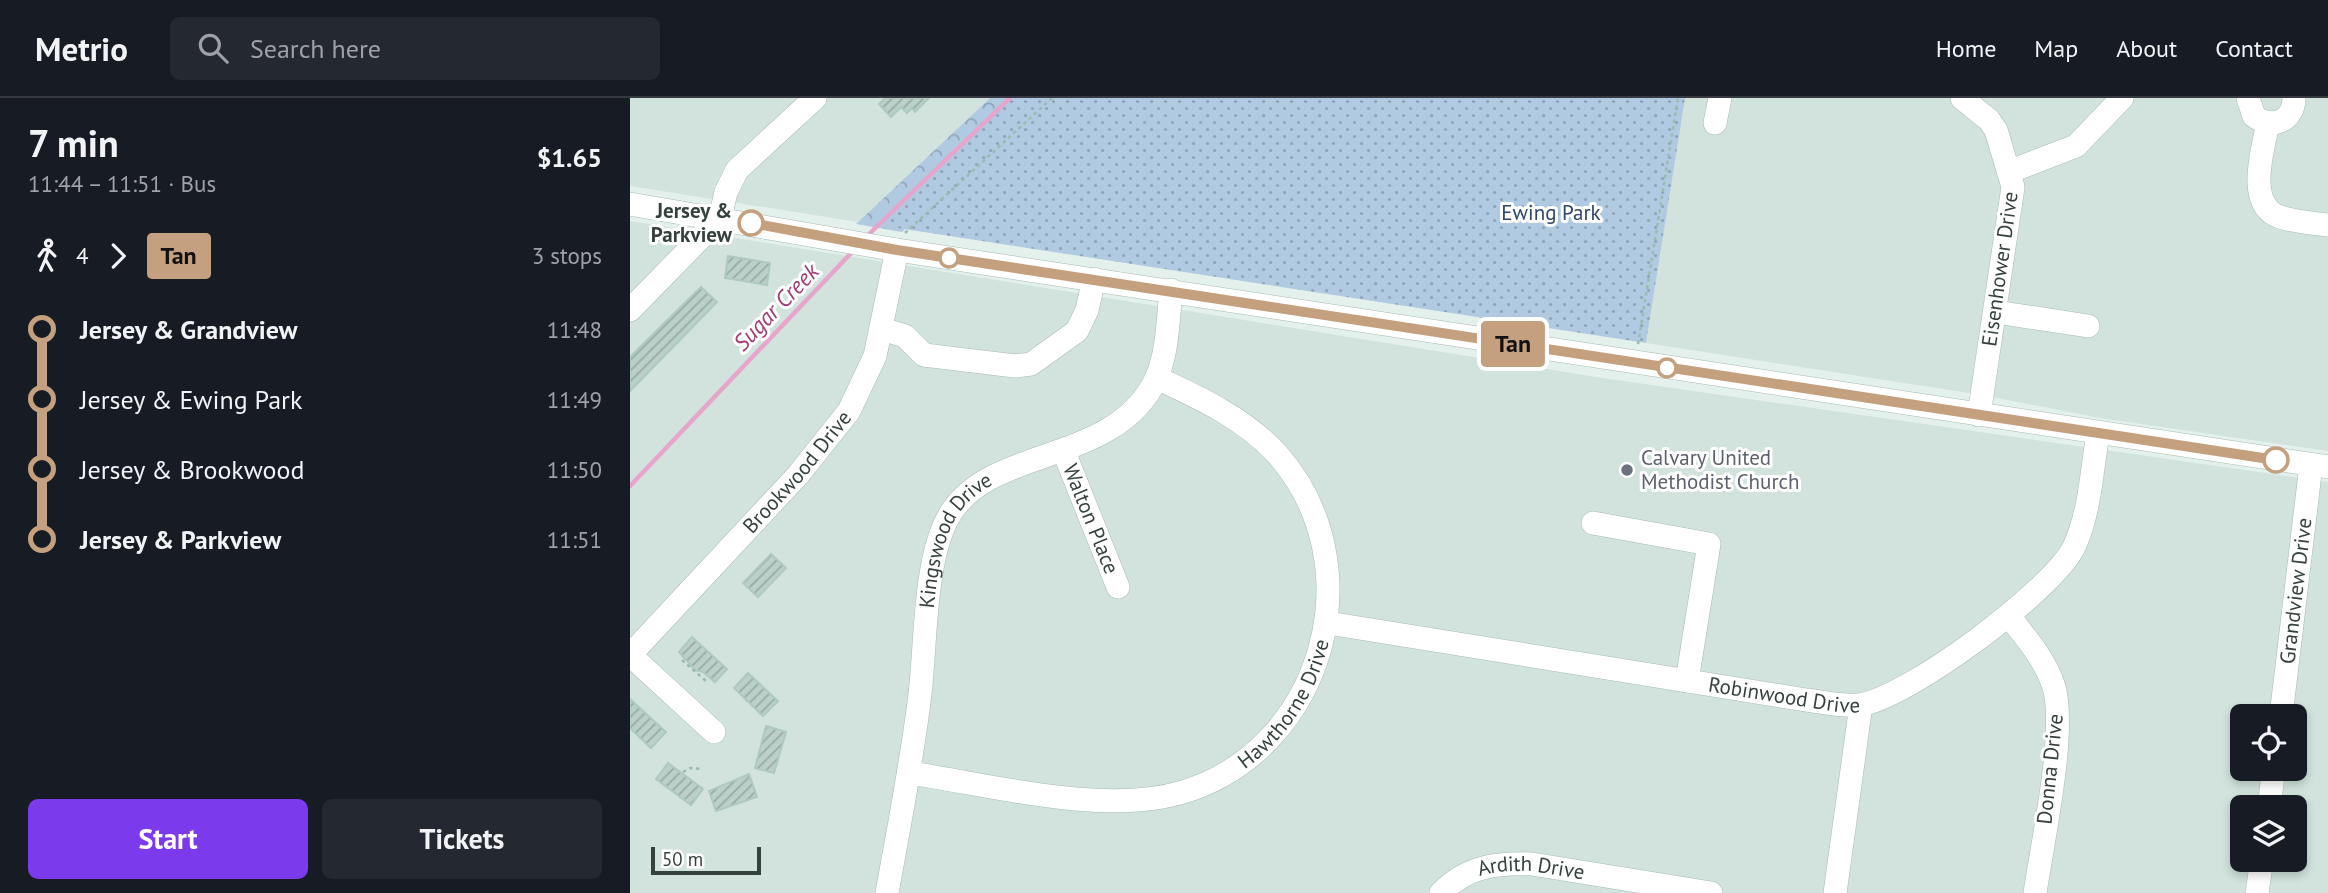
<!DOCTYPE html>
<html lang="en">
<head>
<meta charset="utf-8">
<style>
  :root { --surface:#171b24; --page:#242831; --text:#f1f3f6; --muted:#9ea1a6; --line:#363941; --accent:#7c3aed }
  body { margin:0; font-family:"PT Sans",sans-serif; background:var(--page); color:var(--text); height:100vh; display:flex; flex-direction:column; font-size:26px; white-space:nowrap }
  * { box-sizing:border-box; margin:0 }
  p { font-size:23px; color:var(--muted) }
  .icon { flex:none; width:38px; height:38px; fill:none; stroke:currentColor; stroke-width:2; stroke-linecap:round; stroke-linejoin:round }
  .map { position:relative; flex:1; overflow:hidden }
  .side { display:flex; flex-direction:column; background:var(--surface); width:630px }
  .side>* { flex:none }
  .badge { padding:0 14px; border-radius:5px; font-size:24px; line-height:46px }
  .fabs { position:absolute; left:1600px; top:606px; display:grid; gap:14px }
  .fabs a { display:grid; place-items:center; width:77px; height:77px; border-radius:10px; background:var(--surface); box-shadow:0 4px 10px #0003; font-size:35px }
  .scale { position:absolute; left:21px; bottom:18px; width:110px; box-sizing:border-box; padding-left:7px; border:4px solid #34413c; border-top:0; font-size:19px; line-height:24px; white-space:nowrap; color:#34413c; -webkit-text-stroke:5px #fff; paint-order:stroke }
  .map>.badge { position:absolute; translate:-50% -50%; box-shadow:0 0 0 4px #fff }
  .legs { display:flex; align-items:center; gap:10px; height:77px; padding:0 28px; font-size:23px }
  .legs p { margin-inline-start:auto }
  .headline { display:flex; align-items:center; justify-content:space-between; height:119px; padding:0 28px }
  h1 { font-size:38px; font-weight:600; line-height:52px }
  .cta { display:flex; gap:14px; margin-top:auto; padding:14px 28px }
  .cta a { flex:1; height:80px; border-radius:10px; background:var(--accent); color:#fff; font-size:28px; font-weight:600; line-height:80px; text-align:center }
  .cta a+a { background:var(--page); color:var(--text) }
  ul { padding:0 28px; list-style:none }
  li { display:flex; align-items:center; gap:24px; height:70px; font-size:26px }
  li i { display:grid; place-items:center; width:10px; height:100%; margin:0 9px; background:currentColor }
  li i::after { content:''; width:18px; height:18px; margin:-9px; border:5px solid; border-radius:50%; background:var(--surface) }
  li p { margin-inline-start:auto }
  li:first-child i { background:linear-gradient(#0000 50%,currentColor 0) }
  li:last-child i { background:linear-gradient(currentColor 50%,#0000 0) }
  header { display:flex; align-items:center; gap:42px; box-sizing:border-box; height:98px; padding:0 35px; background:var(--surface); border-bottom:2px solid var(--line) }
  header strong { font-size:33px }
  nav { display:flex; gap:38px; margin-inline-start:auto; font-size:24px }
  .search { width:490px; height:63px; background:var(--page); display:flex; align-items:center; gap:18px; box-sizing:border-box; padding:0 24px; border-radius:10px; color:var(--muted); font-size:26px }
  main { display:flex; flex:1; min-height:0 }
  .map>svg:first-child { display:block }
</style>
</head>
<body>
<header>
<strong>Metrio</strong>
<div class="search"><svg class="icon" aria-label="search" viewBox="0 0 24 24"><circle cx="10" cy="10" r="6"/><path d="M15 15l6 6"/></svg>Search here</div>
<nav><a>Home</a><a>Map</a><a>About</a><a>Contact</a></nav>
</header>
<main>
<section class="side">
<div class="headline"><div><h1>7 min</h1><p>11:44 – 11:51 · Bus</p></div><b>$1.65</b></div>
<div class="legs"><svg class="icon" aria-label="walk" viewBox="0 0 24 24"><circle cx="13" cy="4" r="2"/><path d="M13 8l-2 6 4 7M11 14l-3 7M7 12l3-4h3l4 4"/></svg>4<svg class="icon" aria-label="forward" viewBox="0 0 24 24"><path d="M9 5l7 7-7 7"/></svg><b class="badge" style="background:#c5a07f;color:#111">Tan</b><p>3 stops</p></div>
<ul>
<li><i style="color:#c5a07f"></i><b>Jersey &amp; Grandview</b><p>11:48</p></li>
<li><i style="color:#c5a07f"></i><span>Jersey &amp; Ewing Park</span><p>11:49</p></li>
<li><i style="color:#c5a07f"></i><span>Jersey &amp; Brookwood</span><p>11:50</p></li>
<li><i style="color:#c5a07f"></i><b>Jersey &amp; Parkview</b><p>11:51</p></li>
</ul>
<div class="cta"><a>Start</a><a>Tickets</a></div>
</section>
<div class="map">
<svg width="1698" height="795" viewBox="0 0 1698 795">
  <defs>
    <pattern id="forest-crowns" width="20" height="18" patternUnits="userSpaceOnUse" patternTransform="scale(1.75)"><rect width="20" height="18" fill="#b0cae1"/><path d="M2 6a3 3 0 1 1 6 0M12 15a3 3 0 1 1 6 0" fill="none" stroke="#90a6b8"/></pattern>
    <pattern id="park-dots" width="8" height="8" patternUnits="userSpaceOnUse" patternTransform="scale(1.75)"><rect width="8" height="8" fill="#b0cae1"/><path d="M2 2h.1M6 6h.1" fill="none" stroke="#90a6b8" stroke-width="1.8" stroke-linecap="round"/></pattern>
    <pattern id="building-hatch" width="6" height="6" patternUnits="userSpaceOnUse" patternTransform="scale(1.75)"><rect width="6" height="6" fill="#bad0c8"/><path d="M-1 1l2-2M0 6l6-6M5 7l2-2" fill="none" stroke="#98aaa4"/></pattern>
  </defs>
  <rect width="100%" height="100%" fill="#e4f0ec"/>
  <path fill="#d2e3de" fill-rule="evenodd" d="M0,0H360L228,124L0,88Z
    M1054,0H1698V353L1470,320L1352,297L1016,245Z
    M0,123L973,280L1698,384V795H0ZM1612,618H1664V670H1612ZM1612,709H1664V761H1612Z"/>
  <path fill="url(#forest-crowns)" d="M360,0H409L272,134L226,126Z"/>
  <path fill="url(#park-dots)" d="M381,0H1055L1016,245L248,127Z"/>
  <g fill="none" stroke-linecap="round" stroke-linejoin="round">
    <path stroke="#e8a5cb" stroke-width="4.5" d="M237,138L380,0
      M0,388L224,152"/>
  </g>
  <path fill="url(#building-hatch)" stroke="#aecac0" stroke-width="2" d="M255,0H299L285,14L282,10L277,15L271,9L261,19L249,6Z
    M98,158L140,165L137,187L95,180Z
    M71,189L87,204L0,293V259Z
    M141,456L156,470L128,499L113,485Z
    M62,539L97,571L85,584L73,574L65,572L49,554Z
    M118,575L148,603L133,618L104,590Z
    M0,601L36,634L21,650L0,630Z
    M136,628L156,634L144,675L125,670Z
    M38,665L73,691L61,707L26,681Z
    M119,676L127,699L86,713L79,693Z"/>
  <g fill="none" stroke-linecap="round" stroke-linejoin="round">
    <g stroke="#a7bab4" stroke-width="24">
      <g id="minor">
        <path d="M1332,0L1359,22L1366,32L1383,89L1349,317"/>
        <path d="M1618,0L1624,18C1642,32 1664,23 1664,0"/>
        <path d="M1085,25L1090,0"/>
        <path d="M1638,25C1633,51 1615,107 1650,119C1665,124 1682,125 1698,127"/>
        <path d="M1381,73L1446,48L1492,0"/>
        <path d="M0,106L267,152L1698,369"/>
        <path d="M0,212L90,120L96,94L107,72L185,0"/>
        <path d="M1366,214L1458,228"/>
        <path d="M252,231L275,238L294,257L385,268L401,266L447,233L457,212L464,181"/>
        <path id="s1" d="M434,354L488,489"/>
        <path d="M963,425L1079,446L1057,583"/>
        <path d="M1379,518C1395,539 1414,560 1423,586C1438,629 1412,746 1405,795"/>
        <path id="s2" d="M698,525L1176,602C1193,604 1212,609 1229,607C1277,601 1423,492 1444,449C1460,415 1462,371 1468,335"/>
        <path id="s3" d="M1651,618L1681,367"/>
        <path id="s4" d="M84,634L0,557L168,377L219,313L245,258L267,152"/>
        <path id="s5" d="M280,675C362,687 474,718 553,694C695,651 745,466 647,356C614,320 570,300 527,280"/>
        <path d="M1639,709L1644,670"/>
        <path id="s6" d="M257,795C269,728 282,663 290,596C296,546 294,461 319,418C359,347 485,368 526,281C538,255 538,220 541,192"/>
        <path id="s7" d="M811,795C837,768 866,765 902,766L1081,795"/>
        <path d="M1205,795L1231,607"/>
        <path d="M1627,795L1632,761"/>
      </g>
    </g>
    <path stroke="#9abbb0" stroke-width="2.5" stroke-dasharray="3.5 3.5" stroke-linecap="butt" d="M275,135L422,0
      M1008,246L1048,0
      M52,562L76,583
      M53,674L60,670L72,671"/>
    <use href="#minor" stroke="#fff" stroke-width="23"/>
  </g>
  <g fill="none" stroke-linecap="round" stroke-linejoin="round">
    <g stroke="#fff" stroke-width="16">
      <path id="line-1" d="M121,125L267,152L1646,362"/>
    </g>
    <use href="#line-1" stroke="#c5a07f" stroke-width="10"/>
  </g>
  <g fill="#fff" stroke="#c5a07f" stroke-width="3.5">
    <circle cx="121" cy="125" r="12"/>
    <circle cx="319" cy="160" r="9"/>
    <circle cx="1037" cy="270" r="9"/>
    <circle cx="1646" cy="362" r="12"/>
  </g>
  <circle fill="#6b7280" stroke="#fff" stroke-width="2.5" cx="997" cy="372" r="7"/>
  <g text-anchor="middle" stroke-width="6" stroke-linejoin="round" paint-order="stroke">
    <g font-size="21" font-weight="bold" fill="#34413c" stroke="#fff" text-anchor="end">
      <text x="102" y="120">Jersey &amp;<tspan x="102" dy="24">Parkview</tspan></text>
    </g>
    <g font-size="21" fill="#2e456d" stroke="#fff">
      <text x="921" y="122">Ewing Park</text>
    </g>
    <g font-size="21" fill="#34413c" stroke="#fff">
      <text transform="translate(1370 171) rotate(-82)" y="7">Eisenhower Drive</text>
      <text dy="7" stroke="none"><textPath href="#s4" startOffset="362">Brookwood Drive</textPath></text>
      <text dy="7" stroke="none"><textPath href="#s1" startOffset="72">Walton Place</textPath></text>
      <text dy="7" stroke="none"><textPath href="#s6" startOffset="364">Kingswood Drive</textPath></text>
      <text dy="7" stroke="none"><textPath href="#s3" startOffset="126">Grandview Drive</textPath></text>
      <text dy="7" stroke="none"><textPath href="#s2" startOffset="462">Robinwood Drive</textPath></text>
      <text dy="7" stroke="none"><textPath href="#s5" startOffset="416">Hawthorne Drive</textPath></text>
      <text transform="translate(1420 671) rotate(-84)" y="7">Donna Drive</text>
      <text dy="7" stroke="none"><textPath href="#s7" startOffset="98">Ardith Drive</textPath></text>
    </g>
    <g font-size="21" fill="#5b616d" stroke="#fff" text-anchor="start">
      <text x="1011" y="367">Calvary United<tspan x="1011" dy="24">Methodist Church</tspan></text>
    </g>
    <g font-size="23" font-style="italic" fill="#a23974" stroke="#fff">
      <text transform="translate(146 209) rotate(-46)" y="8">Sugar Creek</text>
    </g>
  </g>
</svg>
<div class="fabs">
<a><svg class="icon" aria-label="locate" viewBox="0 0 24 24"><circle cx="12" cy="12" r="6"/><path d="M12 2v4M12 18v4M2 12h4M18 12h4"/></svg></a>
<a><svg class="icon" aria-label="layers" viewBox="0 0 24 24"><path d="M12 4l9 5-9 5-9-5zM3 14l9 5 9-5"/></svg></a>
</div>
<div class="scale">50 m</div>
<b class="badge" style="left:883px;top:246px;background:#c5a07f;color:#111">Tan</b>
</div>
</main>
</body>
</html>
